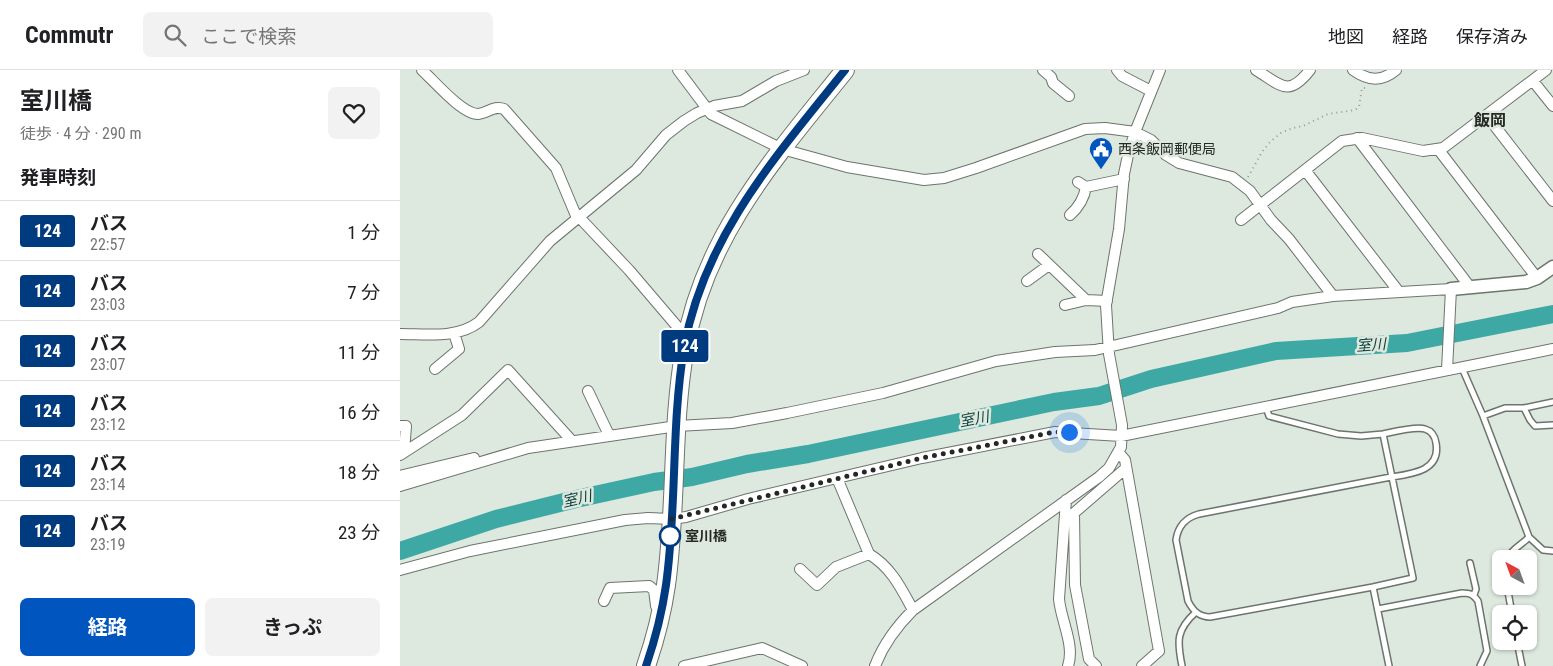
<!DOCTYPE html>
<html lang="ja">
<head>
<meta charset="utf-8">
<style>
  :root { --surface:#fff; --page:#f2f2f2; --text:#202124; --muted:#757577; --line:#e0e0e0; --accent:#0055be }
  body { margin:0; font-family:"Roboto Condensed","Noto Sans JP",sans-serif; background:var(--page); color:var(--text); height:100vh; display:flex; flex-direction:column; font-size:19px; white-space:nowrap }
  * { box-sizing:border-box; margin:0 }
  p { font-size:16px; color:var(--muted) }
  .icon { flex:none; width:28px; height:28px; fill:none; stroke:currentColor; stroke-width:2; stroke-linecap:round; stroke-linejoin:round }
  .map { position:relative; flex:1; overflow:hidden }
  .drawer { display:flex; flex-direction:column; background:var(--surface); width:400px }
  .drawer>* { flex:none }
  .badge { padding:0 10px; border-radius:4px; font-size:18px; line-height:32px }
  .needle { width:32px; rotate:319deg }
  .buttons { position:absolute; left:1092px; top:480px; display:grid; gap:10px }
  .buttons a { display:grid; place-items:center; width:45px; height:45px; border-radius:8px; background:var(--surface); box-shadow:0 1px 4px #0004; font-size:25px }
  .you { position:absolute; width:25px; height:25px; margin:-12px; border:4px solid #fff; border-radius:50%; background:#1a73e8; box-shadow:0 0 0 8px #1a73e833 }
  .map>.badge { position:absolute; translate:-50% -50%; box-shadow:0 0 0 2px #fff }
  h2 { padding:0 20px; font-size:19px; line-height:45px }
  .round { display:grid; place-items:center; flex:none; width:52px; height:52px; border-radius:8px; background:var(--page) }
  .summary { display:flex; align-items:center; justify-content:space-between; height:85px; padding:0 20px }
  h1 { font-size:24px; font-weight:700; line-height:38px }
  .button { display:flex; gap:10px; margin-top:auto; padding:10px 20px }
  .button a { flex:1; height:58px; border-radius:8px; background:var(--accent); color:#fff; font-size:20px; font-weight:700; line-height:58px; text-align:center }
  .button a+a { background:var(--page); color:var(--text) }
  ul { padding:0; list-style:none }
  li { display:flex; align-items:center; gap:15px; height:60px; padding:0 20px; border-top:1px solid var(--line) }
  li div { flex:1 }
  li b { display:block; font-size:19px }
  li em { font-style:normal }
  li .badge { min-width:55px; font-weight:700; text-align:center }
  header { display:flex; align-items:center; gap:30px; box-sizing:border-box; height:70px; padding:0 25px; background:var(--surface); border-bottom:1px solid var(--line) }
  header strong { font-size:24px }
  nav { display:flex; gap:28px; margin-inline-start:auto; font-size:18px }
  .search { width:350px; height:45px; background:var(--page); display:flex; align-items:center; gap:12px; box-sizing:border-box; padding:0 18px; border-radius:8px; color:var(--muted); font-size:19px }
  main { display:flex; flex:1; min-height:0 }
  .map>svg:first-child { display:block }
</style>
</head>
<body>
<header>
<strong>Commutr</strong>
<div class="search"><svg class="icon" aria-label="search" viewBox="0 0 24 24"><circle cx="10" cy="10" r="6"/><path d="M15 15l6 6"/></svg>ここで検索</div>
<nav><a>地図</a><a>経路</a><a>保存済み</a></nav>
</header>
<main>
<section class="drawer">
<div class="summary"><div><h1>室川橋</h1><p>徒歩 · 4 分 · 290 m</p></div><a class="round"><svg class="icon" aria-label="heart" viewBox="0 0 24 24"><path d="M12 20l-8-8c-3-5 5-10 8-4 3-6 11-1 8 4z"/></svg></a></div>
<h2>発車時刻</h2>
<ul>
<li><span class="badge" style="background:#003b80;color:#fff">124</span><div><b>バス</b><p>22:57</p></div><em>1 分</em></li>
<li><span class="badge" style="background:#003b80;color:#fff">124</span><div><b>バス</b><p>23:03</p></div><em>7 分</em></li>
<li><span class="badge" style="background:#003b80;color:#fff">124</span><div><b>バス</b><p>23:07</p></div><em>11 分</em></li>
<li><span class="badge" style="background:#003b80;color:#fff">124</span><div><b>バス</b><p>23:12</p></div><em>16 分</em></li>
<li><span class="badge" style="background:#003b80;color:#fff">124</span><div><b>バス</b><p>23:14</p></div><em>18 分</em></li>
<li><span class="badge" style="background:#003b80;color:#fff">124</span><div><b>バス</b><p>23:19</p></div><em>23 分</em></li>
</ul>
<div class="button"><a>経路</a><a>きっぷ</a></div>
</section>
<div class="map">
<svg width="1153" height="596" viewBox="0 0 1153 596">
  <rect width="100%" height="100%" fill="#dde8de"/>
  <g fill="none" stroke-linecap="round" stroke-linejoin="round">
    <path stroke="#3ea8a4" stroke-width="18" d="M0,481L96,449L176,429L254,412L292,407L347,394L408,384L654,332L699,326L751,309L876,281L1007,273L1153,244"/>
    <g stroke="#6c756c" stroke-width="8">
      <path id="service" d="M1062,298L1083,346L1129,467L1143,480L1153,481
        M866,337L869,346L938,364L961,366L983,364L1013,508L973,517L810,547C799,547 793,541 788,531L776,470C778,456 785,448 799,444L991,407C1012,404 1041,401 1036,373C1035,366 1032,361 1025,359C1016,356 993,362 983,364
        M1124,338L1130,350L1135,356L1153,355
        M1083,346L1105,338H1124L1153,332
        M1107,489C1111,479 1122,475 1129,467
        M1070,493L1076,519L1074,525
        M1107,516L1112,544
        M973,517L989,596
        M978,539L1062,523C1070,523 1073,524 1078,531L1087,581L1080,596
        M1117,571L1122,596
        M782,596C777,571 776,560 796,542"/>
    </g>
    <g stroke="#6c756c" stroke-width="12">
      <path id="minor" d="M22,0C34,11 62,44 78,44C88,43 94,35 104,39L156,98L177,148
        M278,0L311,44L382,79L447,97L524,110L544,108L576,98L685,59L705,58L735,62L751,70L766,85L779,93L832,107L850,121L871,150L889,169L933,226
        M643,0L651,7L653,13L669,26
        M717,0L722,6L751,21
        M856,0C881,15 888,28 910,0
        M953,0C968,11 982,12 996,0
        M1133,11L1153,36
        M1087,46L1153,131
        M957,68L1070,217
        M1038,79L1137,208
        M905,100L999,222
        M686,117L724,109
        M670,145C679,137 684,129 686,117L678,112
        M178,146L229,200L287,268
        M841,150L942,71L962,68L1023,81L1043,78L1146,0
        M638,184L686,230L707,231
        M627,211L649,195
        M665,235L686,230
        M0,264C26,264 57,269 79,252L150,171L236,100L266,65L284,51L297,43L314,36L342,31L376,11L404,0
        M35,299L59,279L54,263
        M188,321L209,365
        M0,356H6L4,382
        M718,382L725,390L759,581L742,596
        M0,385L62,345L108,300L172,371
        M0,406L74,388
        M437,408L469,484
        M0,416L128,378L277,356L332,353L387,343L483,323L596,291L655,282L695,280L878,238L892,232L933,226L1051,219L1047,300
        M666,430L659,529C661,551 675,575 668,596
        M400,499L417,515L436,497L469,484C491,497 501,518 513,540
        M0,500L70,481L225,450L248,448L271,449L286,447L348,429L522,388L655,362L721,366L1153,279
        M204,531L210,518L249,516L254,520L256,536L258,539
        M284,596L362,578L402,596
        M475,596C483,575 497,556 513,540L699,407L709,398L721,377L722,355L709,284L706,235L719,159L724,104L728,85L735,62L760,0
        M696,596L689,589L675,515L674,443L726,398"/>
    </g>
    <g stroke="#6c756c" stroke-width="15">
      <path id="tertiary" d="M1051,219L1126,212L1137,208L1153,197"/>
    </g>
    <g stroke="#6c756c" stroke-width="20">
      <path id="trunk" d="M246,596C255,570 262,543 266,515C277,437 271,356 285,278C304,166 376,86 445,0"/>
    </g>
    <path stroke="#969e96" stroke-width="2" stroke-dasharray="1 4" stroke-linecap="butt" d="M848,107L862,82L870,72L881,63L893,58L903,56L928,44L955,40L959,37L962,18H967"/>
    <use href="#service" stroke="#fff" stroke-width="5"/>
    <use href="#minor" stroke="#fff" stroke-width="10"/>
    <use href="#tertiary" stroke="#fff" stroke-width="12"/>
    <use href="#trunk" stroke="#fff" stroke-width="18"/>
  </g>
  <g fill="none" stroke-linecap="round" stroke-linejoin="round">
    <g stroke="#fff" stroke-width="11">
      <path id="line" d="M246,596C255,570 262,543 266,515C277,437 271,356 284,278C304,166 377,85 445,0"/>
    </g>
    <use href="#line" stroke="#003b80" stroke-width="8"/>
    <path stroke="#252925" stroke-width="5" stroke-dasharray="0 9" d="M270,466L271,449L522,388L655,362H669"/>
  </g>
  <defs>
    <g id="civic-pin" transform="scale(1.25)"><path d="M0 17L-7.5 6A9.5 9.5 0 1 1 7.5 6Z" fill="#0055be" stroke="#dde8de"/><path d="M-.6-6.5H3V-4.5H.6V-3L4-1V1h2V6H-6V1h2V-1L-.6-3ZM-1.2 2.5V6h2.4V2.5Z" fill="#fff"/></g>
  </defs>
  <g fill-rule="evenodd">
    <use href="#civic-pin" x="701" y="79"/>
  </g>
  <circle fill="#fff" stroke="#003b80" stroke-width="2.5" cx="270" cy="466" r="10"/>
  <g text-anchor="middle" stroke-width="5" stroke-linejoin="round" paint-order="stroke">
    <g font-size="14" fill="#252925" stroke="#dde8de" text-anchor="start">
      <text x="718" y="84">西条飯岡郵便局</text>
    </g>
    <g font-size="14" font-weight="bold" fill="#252925" stroke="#dde8de" text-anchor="start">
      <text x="285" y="471">室川橋</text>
    </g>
    <g font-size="15" font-style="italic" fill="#0b3d3b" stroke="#dde8de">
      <text transform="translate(971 275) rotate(-4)" y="5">室川</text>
      <text transform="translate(574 349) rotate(-11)" y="5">室川</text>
      <text transform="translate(177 429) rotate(-13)" y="5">室川</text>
    </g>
    <g font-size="16" font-weight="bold" fill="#252925" stroke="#dde8de">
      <text x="1090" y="56">飯岡</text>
    </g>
  </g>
</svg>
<div class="buttons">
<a><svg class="needle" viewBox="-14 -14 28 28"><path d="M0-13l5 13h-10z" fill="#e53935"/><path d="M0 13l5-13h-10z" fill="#757577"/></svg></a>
<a><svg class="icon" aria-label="locate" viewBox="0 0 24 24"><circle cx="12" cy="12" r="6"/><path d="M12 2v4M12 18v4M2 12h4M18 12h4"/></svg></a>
</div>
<div class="you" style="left:669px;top:362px"></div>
<b class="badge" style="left:285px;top:276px;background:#003b80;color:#fff">124</b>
</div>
</main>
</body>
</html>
